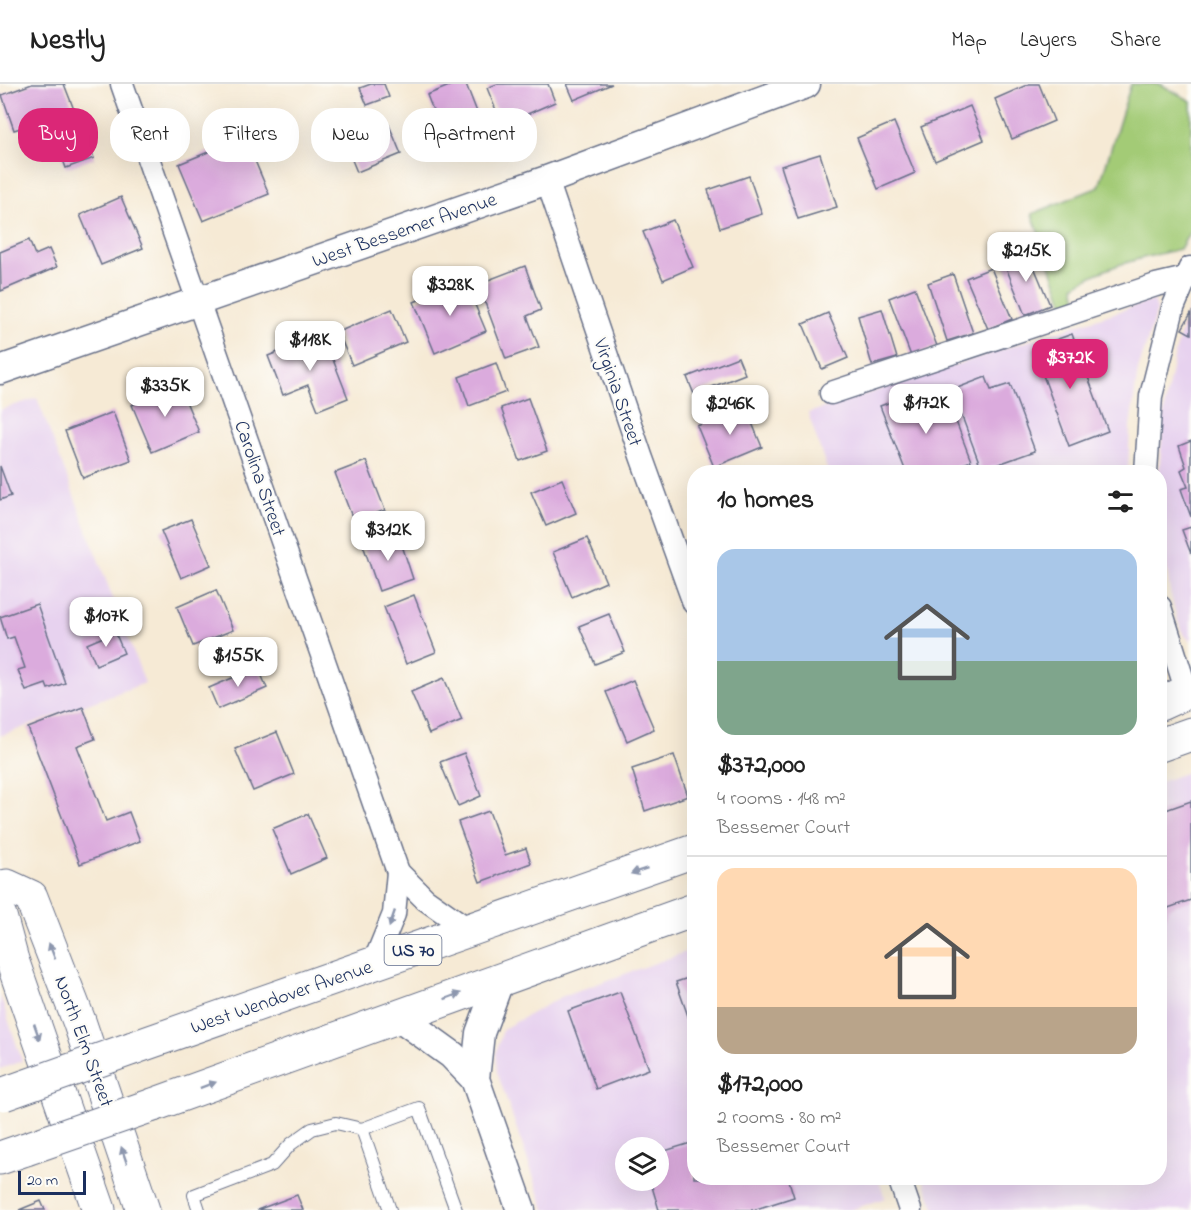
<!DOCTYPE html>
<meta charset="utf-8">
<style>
body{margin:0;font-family:"Indie Flower",sans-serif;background:#f6f6f6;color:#222;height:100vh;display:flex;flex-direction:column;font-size:22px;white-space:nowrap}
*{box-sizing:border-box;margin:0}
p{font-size:20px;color:#767676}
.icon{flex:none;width:33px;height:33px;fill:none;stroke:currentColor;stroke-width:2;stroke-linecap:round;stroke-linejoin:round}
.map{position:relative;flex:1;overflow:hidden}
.drawer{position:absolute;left:687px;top:381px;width:480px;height:720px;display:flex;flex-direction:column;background:#fff;border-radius:24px;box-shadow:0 6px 24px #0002}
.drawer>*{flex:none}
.guide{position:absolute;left:18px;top:24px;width:570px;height:54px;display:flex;gap:12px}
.buttons{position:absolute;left:615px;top:1053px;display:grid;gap:12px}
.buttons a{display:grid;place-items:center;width:54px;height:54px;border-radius:50%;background:#fff;box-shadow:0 6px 24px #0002;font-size:30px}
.scale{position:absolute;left:18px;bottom:15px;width:68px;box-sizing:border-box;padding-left:6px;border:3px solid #1b2f5e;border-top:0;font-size:16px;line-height:21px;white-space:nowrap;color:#1b2f5e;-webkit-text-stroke:4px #fdfcf7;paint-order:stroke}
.price{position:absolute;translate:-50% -51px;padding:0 14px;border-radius:12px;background:#fff;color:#222;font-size:20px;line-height:39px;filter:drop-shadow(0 2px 3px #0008)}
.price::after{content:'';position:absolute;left:50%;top:36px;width:18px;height:14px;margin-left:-9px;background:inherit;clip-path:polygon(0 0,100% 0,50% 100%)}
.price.selected{background:#db2777;color:#fff}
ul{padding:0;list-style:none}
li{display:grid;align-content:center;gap:12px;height:318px;padding:0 30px}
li+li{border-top:2px solid #e0e0e0}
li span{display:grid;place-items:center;height:186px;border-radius:18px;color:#555}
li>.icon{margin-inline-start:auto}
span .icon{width:108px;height:108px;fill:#fffc;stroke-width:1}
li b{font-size:26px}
h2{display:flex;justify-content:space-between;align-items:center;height:72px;padding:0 30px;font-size:26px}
.tag{padding:0 21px;border-radius:24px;background:#fff;box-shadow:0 6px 24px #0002;font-size:21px;line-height:54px}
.tag.selected{background:#db2777;color:#fff}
header{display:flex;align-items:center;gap:36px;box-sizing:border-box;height:84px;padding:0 30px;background:#fff;border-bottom:2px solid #e0e0e0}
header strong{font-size:28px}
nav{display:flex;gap:33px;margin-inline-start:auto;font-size:21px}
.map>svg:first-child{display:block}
.built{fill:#e7d2ef;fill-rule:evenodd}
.green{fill:#a3cb76;stroke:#5f7d6a;stroke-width:1.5}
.building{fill:#dbabdd}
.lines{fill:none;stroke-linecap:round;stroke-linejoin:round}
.service-casing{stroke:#687088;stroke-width:14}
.minor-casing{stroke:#687088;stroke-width:25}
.tertiary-casing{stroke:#687088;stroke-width:31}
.secondary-casing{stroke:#687088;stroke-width:35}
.trunk-casing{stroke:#687088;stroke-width:35}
.service{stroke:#fff;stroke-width:12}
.minor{stroke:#fff;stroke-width:22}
.tertiary{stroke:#fff;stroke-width:28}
.secondary{stroke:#fff;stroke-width:33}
.trunk{stroke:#fff;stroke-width:33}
.trunk-bridge-casing{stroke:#687088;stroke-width:35;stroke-linecap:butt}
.trunk-bridge{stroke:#fff;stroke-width:33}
.oneway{fill:#8d97ae}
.labels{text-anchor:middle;stroke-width:4.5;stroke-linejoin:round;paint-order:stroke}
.shield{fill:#fdfcf7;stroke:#5f6c8c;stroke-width:1.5}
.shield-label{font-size:18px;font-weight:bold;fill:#1b2f5e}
.street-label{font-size:20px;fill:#1b2f5e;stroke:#fdfcf7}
</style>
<header>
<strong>Nestly</strong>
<nav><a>Map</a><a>Layers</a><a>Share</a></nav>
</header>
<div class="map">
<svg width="1191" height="1126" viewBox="0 0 1191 1126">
<rect width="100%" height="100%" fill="#fdfcf7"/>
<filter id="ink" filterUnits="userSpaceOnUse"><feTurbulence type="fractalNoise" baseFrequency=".0167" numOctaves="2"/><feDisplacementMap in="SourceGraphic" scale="12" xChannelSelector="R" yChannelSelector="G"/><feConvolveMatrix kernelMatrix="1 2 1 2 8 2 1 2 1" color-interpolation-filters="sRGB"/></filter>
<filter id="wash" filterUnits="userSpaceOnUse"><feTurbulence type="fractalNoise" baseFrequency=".008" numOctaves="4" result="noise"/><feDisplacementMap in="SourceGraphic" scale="24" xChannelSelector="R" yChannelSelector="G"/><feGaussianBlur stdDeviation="1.35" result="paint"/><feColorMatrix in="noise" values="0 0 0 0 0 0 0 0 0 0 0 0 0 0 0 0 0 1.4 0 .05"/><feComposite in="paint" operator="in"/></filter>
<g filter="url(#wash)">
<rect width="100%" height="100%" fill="#f6ead5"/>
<g class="built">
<path d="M 1154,216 L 1157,226 L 1138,286 L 1130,342 L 1128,388 L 828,388 L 808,329 Z"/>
<path d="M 1191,216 L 1191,558 L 1184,550 L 1177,535 L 1170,507 L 1160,423 L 1159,388 L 1165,320 L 1175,269 Z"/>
<path d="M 37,314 L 145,599 L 0,652 L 0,326 Z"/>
<path d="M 1191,687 L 1191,1126 L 935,1126 L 923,1094 L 1160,1094 L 1160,698 Z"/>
<path d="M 694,865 L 694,1094 L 878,1094 L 885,1114 L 851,1126 L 545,1126 L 497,988 L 496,969 L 503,945 L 561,913 ZM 626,1064 L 658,1064 L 658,1096 L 626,1096 Z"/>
<path d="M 0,911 L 22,977 L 0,985 Z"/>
</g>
<path class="green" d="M 1131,0 L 1160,0 L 1191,17 L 1191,146 L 1180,165 C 1143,174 1106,181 1074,202 L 1077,215 L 1064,221 L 1032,130 L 1099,103 Z"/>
<g id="blocks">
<g class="building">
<path d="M 32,0 L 64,0 L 80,41 L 36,57 L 30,41 L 14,46 L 2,11 Z"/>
<path d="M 371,0 L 384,0 L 389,13 L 367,21 L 360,4 Z"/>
<path d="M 454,0 L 466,0 L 484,46 L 430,67 L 417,35 L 434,29 L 427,11 Z"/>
<path d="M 497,0 L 548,0 L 555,18 L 502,41 L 487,4 Z"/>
<path d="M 567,0 L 612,0 L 574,16 Z"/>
<path d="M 1029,0 L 1039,0 L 1054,37 L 1012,55 L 995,15 Z"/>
<path d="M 970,22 L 984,56 L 935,77 L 921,43 Z"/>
<path d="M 894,38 L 915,89 L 878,105 L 857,54 Z"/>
<path d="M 389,41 L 401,70 L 357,88 L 345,59 Z"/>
<path d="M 86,52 L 94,74 L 66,84 L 58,62 Z"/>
<path d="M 245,53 L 269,110 L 203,137 L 179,80 Z"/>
<path d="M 820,70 L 837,123 L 798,135 L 781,82 Z"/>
<path d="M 749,92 L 762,130 L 720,144 L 708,106 Z"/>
<path d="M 121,113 L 143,164 L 101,181 L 80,131 Z"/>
<path d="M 673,136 L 693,183 L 663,196 L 643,148 Z"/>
<path d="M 29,156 L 35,171 L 49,165 L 57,183 L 1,207 L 0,168 Z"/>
<path d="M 1027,166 L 1050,221 L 1025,231 L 1003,176 Z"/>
<path d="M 525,182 L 541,226 L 527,232 L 539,263 L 506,275 L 478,200 Z"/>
<path d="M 991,184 L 1012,235 L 988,245 L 966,194 Z"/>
<path d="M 953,190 L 973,249 L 947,257 L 928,199 Z"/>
<path d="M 465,197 L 486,247 L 435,269 L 414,218 Z"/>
<path d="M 915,204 L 937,262 L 911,272 L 889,214 Z"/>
<path d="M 392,225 L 406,258 L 352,281 L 338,248 Z"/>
<path d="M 882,225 L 897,274 L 872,281 L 858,232 Z"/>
<path d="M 828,229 L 848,274 L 822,285 L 803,240 Z"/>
<path d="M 1191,229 L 1191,250 L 1182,245 Z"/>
<path d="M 323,250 L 348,314 L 318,326 L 308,301 L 283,311 L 268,272 Z"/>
<path d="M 1072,250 L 1108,347 L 1069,362 L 1033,264 Z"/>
<path d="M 738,273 L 745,290 L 694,310 L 687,293 Z"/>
<path d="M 496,279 L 506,308 L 469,322 L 459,293 Z"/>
<path d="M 986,293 L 991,306 L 1010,300 L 1035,367 L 982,386 L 952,306 Z"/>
<path d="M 179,301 L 199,348 L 152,368 L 132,321 Z"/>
<path d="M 912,310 L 916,322 L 946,311 L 971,377 L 950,385 L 951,388 L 906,388 L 880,322 Z"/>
<path d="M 528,314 L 547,367 L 520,377 L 501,324 Z"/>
<path d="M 745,322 L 762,363 L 714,383 L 697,342 Z"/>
<path d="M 113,328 L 131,376 L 83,394 L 65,347 Z"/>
<path d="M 1191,357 L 1191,433 L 1181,405 L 1188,403 L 1181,386 L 1186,383 L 1179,362 Z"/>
<path d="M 366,377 L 385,426 L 354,438 L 335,389 Z"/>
<path d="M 0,382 L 11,412 L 0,416 Z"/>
<path d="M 562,395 L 576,429 L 546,442 L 531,408 Z"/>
<path d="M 191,435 L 211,481 L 181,494 L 161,447 Z"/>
<path d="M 1191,443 L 1191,470 L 1182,446 Z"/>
<path d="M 398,449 L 413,495 L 379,507 L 363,461 Z"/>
<path d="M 587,454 L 606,498 L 572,513 L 553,468 Z"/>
<path d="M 216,506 L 233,546 L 193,562 L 177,523 Z"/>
<path d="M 414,511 L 436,568 L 406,580 L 384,523 Z"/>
<path d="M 37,520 L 65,599 L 48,605 L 46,600 L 26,607 L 18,586 L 25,584 L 14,553 L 7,555 L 0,533 Z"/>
<path d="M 609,530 L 625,568 L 595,580 L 579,542 Z"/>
<path d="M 115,548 L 124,569 L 96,581 L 87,560 Z"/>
<path d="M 258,583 L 267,604 L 218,625 L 209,604 Z"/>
<path d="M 444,594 L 462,636 L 429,650 L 411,608 Z"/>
<path d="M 633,596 L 654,645 L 627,657 L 606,608 Z"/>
<path d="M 83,623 L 95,655 L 77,662 L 106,737 L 129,728 L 140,757 L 80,780 L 28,644 Z"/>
<path d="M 277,648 L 294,690 L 253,707 L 235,665 Z"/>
<path d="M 464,669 L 481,712 L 458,722 L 440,678 Z"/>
<path d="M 674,671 L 688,712 L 645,727 L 632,685 Z"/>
<path d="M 1191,717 L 1191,816 L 1168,824 L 1160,859 L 1160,728 Z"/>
<path d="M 489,727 L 505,771 L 526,764 L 531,779 L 480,798 L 458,738 Z"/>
<path d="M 308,730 L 327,774 L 291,790 L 272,745 Z"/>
<path d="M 694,892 L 694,949 L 676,898 Z"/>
<path d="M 620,908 L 649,985 L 596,1005 L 568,927 Z"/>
<path d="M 694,1058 L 694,1094 L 788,1094 L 794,1113 L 753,1126 L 659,1126 L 650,1096 L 658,1096 L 658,1069 Z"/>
<path d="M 297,1111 L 303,1126 L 257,1126 Z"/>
<path d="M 41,1117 L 45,1126 L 19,1126 Z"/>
</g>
</g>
</g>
<g filter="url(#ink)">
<use href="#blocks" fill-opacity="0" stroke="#687088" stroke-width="1.5"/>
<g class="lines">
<g class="service-casing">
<g id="service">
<path d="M 199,1126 L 194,1111 L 272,1081 L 291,1060 L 312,1045 L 336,1039 L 362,1045"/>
<path d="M 390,1126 L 362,1045 L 419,1024 L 456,1126"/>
</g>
</g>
<g class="minor-casing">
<g id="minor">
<path d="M 122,0 L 398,788 L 394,830 L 374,879"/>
<path d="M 547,96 L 641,372 L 694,519"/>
<path d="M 831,309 L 1156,201 L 1186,194"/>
<path d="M 1146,388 L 1151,312 L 1173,224 L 1190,184"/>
<path d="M 1160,523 L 1183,596"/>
<path d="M 398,788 L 425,815 L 469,846"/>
<path d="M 899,1094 L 910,1126"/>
</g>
</g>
<g class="tertiary-casing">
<g id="tertiary">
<path d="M 0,286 L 547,96 L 806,0"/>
<path d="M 500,895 L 480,949 L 475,995 L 521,1126"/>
<path d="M 398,932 L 452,971 L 475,995"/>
</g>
</g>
<g class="secondary-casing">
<g id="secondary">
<path d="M 7,802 L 31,813 L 79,937 L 143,1126"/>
<path d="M 0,832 L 12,876 L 99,1126"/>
</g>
</g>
<g class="trunk-casing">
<g id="trunk">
<path d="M 1160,620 L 1191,606"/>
<path d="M 1160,661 L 1191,650"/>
<path d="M 133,964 L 694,767"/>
<path d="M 153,1021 L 694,826"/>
<path d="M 0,1074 L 26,1065"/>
</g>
</g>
<use href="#service" class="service"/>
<use href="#minor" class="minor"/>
<use href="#tertiary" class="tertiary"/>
<use href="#secondary" class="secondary"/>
<use href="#trunk" class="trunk"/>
<g class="trunk-bridge-casing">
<g id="trunk-bridge">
<path d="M 4,1010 L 133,964"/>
<path d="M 26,1065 L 153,1021"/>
</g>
</g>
<use href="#trunk-bridge" class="trunk-bridge"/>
</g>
<defs><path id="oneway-solid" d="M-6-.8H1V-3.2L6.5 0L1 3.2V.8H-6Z" transform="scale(1.5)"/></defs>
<g class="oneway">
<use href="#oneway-solid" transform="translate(639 787) rotate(161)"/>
<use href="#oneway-solid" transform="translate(392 835) rotate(109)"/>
<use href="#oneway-solid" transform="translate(52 867) rotate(-111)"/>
<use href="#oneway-solid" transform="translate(453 912) rotate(-20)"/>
<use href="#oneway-solid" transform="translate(37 948) rotate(71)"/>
<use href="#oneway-solid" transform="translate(208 1001) rotate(-20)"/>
<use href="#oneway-solid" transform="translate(124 1071) rotate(-109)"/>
</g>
</g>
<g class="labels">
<rect class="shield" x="384.5" y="851" width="57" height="30" rx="4.5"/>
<g class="shield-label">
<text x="413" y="872">US 70</text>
</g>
<g class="street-label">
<text transform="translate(404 145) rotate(-19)" y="7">West Bessemer Avenue</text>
<text transform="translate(619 308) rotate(71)" y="7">Virginia Street</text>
<text transform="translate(261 394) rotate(71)" y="7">Carolina Street</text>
<text transform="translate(281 912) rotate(-19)" y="7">West Wendover Avenue</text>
<text transform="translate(85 957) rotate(70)" y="7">North Elm Street</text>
</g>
</g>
</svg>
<div class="buttons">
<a><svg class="icon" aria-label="layers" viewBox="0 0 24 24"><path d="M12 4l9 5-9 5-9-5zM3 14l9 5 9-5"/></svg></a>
</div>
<div class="scale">20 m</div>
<b class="price" style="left:1026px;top:199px">$215K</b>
<b class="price" style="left:450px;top:233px">$328K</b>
<b class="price" style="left:310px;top:288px">$118K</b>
<b class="price selected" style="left:1070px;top:306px">$372K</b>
<b class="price" style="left:165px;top:334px">$335K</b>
<b class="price" style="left:926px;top:351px">$172K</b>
<b class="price" style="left:730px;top:352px">$246K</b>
<b class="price" style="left:388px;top:478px">$312K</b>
<b class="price" style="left:106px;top:564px">$107K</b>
<b class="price" style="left:238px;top:604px">$155K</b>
<div class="guide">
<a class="tag selected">Buy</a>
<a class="tag">Rent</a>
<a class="tag">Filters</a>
<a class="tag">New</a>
<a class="tag">Apartment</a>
</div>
<section class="drawer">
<h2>10 homes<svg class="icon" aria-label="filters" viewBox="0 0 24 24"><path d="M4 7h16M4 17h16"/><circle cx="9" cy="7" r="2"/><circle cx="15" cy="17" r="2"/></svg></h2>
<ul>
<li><span style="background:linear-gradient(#a9c7e8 60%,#7fa58c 0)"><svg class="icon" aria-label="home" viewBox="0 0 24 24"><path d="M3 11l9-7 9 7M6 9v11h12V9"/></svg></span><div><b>$372,000</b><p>4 rooms · 148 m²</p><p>Bessemer Court</p></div></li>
<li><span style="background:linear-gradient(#ffd9b3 75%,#b9a48a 0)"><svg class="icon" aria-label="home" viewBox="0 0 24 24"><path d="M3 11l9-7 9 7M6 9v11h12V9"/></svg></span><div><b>$172,000</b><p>2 rooms · 80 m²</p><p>Bessemer Court</p></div></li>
</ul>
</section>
</div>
